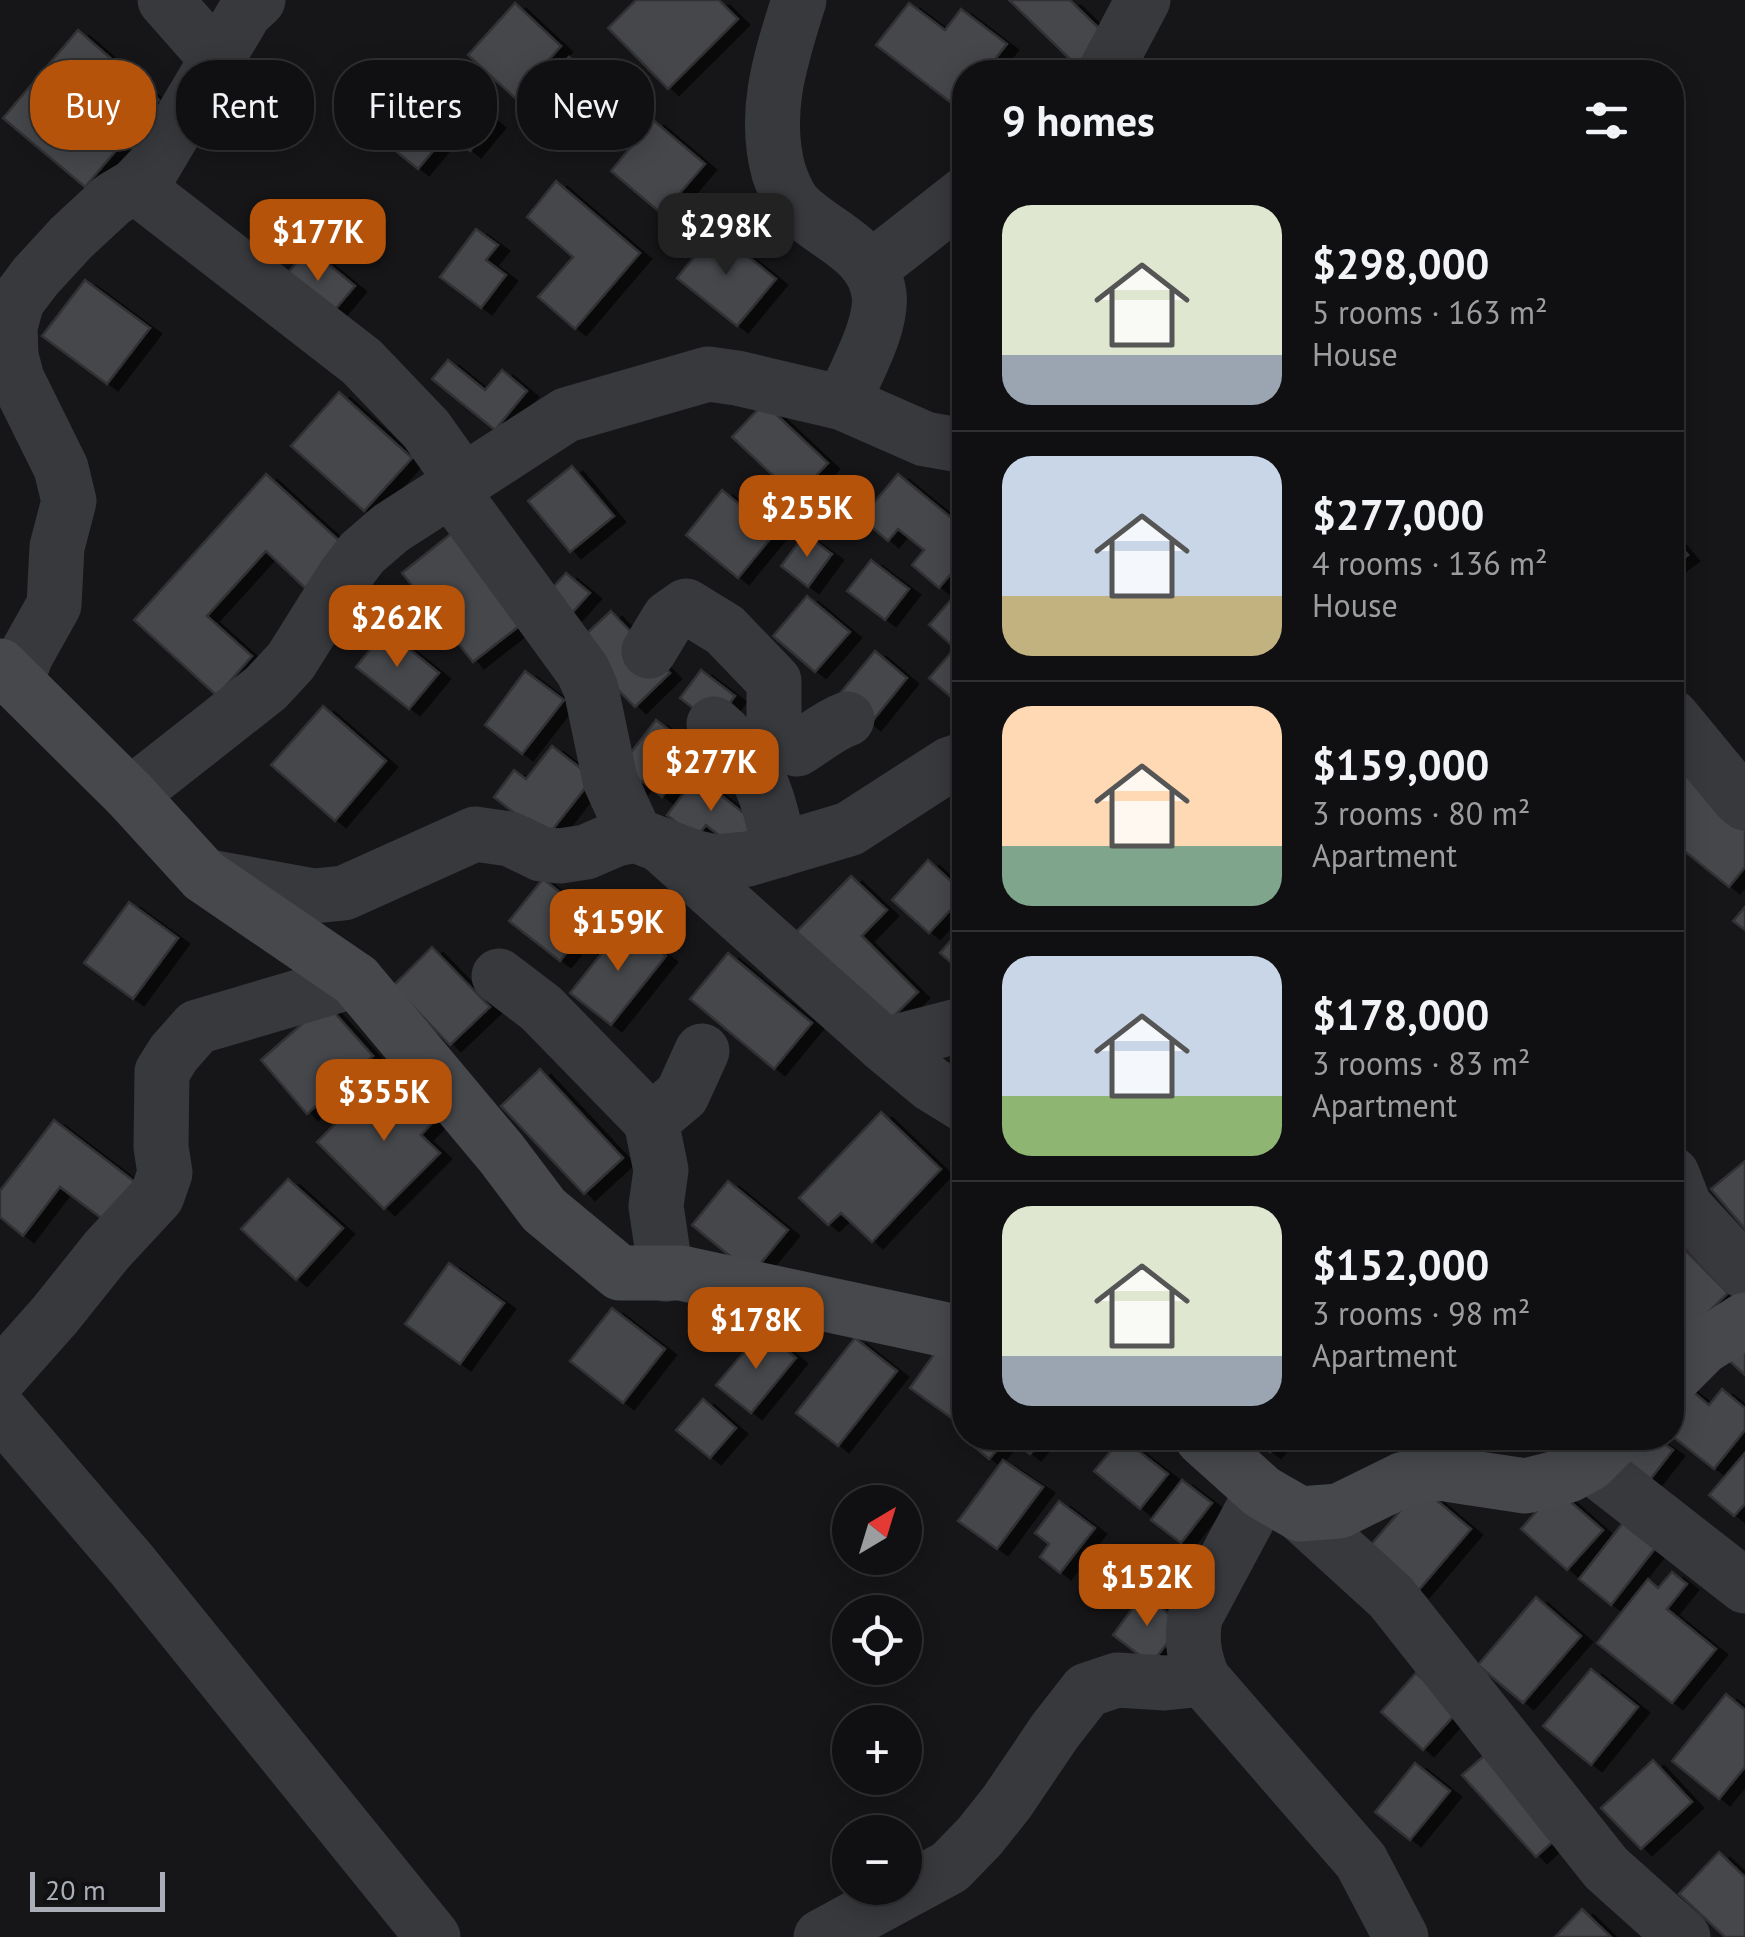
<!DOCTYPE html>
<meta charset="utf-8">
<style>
body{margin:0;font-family:"PT Sans",sans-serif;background:#19191b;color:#f1f3f6;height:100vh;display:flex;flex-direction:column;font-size:38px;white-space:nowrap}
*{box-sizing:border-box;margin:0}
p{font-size:32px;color:#9c9d9f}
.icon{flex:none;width:55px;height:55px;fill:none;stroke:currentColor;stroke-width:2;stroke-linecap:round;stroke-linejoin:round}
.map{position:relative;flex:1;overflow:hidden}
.drawer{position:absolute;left:952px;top:60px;width:732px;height:1390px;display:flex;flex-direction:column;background:#101012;border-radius:40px;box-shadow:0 5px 25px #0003,0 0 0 2px #303032}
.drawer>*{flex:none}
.top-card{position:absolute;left:30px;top:60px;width:772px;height:90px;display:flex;gap:20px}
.needle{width:65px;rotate:38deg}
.buttons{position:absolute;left:832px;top:1485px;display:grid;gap:20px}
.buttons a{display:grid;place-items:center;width:90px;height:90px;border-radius:50%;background:#101012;box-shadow:0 5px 25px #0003,0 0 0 2px #303032;font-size:50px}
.scale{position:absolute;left:30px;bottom:25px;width:135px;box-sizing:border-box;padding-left:10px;border:5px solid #aaafb7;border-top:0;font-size:28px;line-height:35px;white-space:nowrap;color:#aaafb7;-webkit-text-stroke:8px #111113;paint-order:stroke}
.price{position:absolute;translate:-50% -85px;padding:0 22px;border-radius:20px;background:#b45309;color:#fff;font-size:32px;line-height:65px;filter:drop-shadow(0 2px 5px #0008)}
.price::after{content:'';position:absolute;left:50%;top:60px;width:30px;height:22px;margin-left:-15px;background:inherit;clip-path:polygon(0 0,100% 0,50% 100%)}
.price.on{background:#222;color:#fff}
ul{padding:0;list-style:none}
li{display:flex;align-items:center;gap:30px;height:250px;padding:0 50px}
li+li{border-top:2px solid #303032}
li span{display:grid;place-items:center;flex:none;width:280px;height:200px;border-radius:30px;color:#555}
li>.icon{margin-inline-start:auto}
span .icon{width:120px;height:120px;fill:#fffc;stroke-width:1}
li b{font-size:42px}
h2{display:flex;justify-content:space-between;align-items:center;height:120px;padding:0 50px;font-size:42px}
.tag{padding:0 35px;border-radius:40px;background:#101012;box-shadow:0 5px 25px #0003,0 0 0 2px #303032;font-size:35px;line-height:90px}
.tag.on{background:#b45309;color:#fff}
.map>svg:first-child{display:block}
.building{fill:#45474b;stroke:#313134;stroke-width:2.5;filter:url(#shadow)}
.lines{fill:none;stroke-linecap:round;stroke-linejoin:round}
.street{stroke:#38393d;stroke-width:55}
.secondary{stroke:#46484c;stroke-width:55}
</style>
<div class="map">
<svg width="1745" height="1937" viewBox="0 0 1745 1937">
<defs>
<filter id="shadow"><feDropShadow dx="11" dy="6" stdDeviation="0" flood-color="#0009"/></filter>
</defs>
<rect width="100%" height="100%" fill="#161618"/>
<g class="building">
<path d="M 636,0 L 719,0 L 738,19 L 668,89 L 608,28 Z"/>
<path d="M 1009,0 L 1070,0 L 1107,36 L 1077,66 Z"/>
<path d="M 515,3 L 561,46 L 515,98 L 468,55 Z"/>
<path d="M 909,3 L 945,30 L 961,9 L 1007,44 L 985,72 L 965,72 L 965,99 L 958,108 L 876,45 Z"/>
<path d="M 78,30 L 159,100 L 85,187 L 3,118 Z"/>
<path d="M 569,57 L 620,102 L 596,129 L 573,108 L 545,141 L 517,116 Z"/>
<path d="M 430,69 L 494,122 L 470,151 L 448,133 L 418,169 L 375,134 Z"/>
<path d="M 653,120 L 705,164 L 662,214 L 611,171 Z"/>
<path d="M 556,181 L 640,253 L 575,329 L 538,297 L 573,257 L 527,217 Z"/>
<path d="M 476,229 L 498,245 L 486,260 L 506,275 L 481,308 L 440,277 Z"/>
<path d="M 716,230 L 776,279 L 737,326 L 677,278 Z"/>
<path d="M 309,248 L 355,286 L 327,319 L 281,281 Z"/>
<path d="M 85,280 L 150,328 L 107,384 L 42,336 Z"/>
<path d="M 448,360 L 485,390 L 502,370 L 527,391 L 495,430 L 432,379 Z"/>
<path d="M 339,392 L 412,458 L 364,511 L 291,446 Z"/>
<path d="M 764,403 L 828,463 L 796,497 L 732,437 Z"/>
<path d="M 572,466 L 614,516 L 570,552 L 528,501 Z"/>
<path d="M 266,474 L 344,545 L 305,588 L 266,551 L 207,616 L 252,656 L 217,696 L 134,620 Z"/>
<path d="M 898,474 L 965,529 L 965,557 L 939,588 L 912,565 L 924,550 L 898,529 L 888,541 L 861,518 Z"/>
<path d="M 722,490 L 775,533 L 738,578 L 686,535 Z"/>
<path d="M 452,533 L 523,623 L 473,662 L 402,573 Z"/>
<path d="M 805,534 L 832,554 L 808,587 L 781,566 Z"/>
<path d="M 1672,536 L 1688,555 L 1672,567 Z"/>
<path d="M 871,560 L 909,589 L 885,620 L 847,591 Z"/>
<path d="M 566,573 L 590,593 L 571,614 L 547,594 Z"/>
<path d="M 964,585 L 965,586 L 965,709 L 929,678 L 955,648 L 929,625 Z"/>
<path d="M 807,596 L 850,632 L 815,672 L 773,636 Z"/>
<path d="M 611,611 L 670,673 L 635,707 L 574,645 Z"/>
<path d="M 386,630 L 439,673 L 409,709 L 356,667 Z"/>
<path d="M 875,651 L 907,678 L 870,724 L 837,697 Z"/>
<path d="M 701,670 L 735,696 L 714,724 L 680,698 Z"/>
<path d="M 525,671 L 564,700 L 522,754 L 485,725 Z"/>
<path d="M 323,706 L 386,761 L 335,821 L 271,765 Z"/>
<path d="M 656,720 L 697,751 L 662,797 L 642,781 L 631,796 L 610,780 Z"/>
<path d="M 552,746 L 593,778 L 546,838 L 494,797 L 514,770 L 526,779 Z"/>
<path d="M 1672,765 L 1745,823 L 1745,867 L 1729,887 L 1672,841 Z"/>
<path d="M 697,776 L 756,823 L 736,849 L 706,825 L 696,838 L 667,815 Z"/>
<path d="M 928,860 L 965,894 L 929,933 L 892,900 Z"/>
<path d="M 851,876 L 887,910 L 862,936 L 918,992 L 888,1022 L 796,932 Z"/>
<path d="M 543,879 L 594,919 L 560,961 L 509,921 Z"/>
<path d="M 129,902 L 178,938 L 133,999 L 84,963 Z"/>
<path d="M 1745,907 L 1745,930 L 1733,921 Z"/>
<path d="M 625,924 L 666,956 L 611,1025 L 570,993 Z"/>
<path d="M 965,924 L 965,975 L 940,953 Z"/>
<path d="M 432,947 L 490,1007 L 450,1045 L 393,986 Z"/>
<path d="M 728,953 L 812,1023 L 774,1069 L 690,999 Z"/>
<path d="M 326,1003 L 373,1056 L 307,1114 L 261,1060 Z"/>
<path d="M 540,1069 L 623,1158 L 584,1194 L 501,1106 Z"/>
<path d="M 407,1082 L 440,1115 L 421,1135 L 440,1153 L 384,1209 L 317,1142 L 355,1104 L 370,1119 Z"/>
<path d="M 881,1112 L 941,1169 L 872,1242 L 841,1213 L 828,1225 L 799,1198 Z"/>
<path d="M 54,1120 L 139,1185 L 109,1224 L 60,1187 L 23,1236 L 0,1217 L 0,1191 Z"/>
<path d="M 1745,1161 L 1745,1229 L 1711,1189 Z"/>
<path d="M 288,1179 L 343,1228 L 296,1280 L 241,1229 Z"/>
<path d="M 728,1181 L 788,1230 L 752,1274 L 692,1225 Z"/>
<path d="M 1672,1237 L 1728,1293 L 1672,1348 Z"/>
<path d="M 449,1263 L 504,1303 L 460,1364 L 405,1324 Z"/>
<path d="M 612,1308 L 665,1349 L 623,1403 L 570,1361 Z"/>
<path d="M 763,1330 L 796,1358 L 751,1413 L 716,1385 Z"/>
<path d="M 1745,1331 L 1745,1375 L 1723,1355 Z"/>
<path d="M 855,1338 L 897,1371 L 838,1446 L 796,1413 Z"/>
<path d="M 945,1339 L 965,1354 L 964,1427 L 910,1388 Z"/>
<path d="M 1686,1386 L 1709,1405 L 1722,1389 L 1745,1408 L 1745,1430 L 1714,1469 L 1672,1436 L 1672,1402 Z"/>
<path d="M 703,1399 L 736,1428 L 710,1458 L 676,1430 Z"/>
<path d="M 974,1438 L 1008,1438 L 989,1459 L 970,1443 Z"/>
<path d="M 1010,1438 L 1044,1438 L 1030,1454 Z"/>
<path d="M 1122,1438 L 1168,1474 L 1140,1509 L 1094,1471 Z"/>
<path d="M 1253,1438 L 1281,1438 L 1270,1452 Z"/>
<path d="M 1631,1438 L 1656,1438 L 1673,1450 L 1642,1490 L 1610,1466 Z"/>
<path d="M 1745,1453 L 1745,1504 L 1734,1516 L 1709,1495 Z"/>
<path d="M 1003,1460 L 1043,1487 L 997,1549 L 958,1521 Z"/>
<path d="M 1182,1480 L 1212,1503 L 1181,1543 L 1151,1520 Z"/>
<path d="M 1421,1487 L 1471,1529 L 1418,1591 L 1368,1548 Z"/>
<path d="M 1556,1489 L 1603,1530 L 1567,1570 L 1521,1529 Z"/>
<path d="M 1059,1501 L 1095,1528 L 1060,1573 L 1040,1557 L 1049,1544 L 1035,1533 Z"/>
<path d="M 1629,1515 L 1656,1547 L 1611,1605 L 1579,1579 Z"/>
<path d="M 1672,1572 L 1687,1584 L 1667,1609 L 1716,1649 L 1672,1703 L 1597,1643 L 1648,1579 L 1658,1588 Z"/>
<path d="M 1143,1594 L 1182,1624 L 1151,1664 L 1113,1635 Z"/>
<path d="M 1536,1597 L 1581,1636 L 1523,1703 L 1478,1665 Z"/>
<path d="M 1591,1669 L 1638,1707 L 1591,1765 L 1543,1726 Z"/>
<path d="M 1416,1673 L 1458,1711 L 1423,1750 L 1381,1712 Z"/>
<path d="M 1726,1694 L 1745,1710 L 1745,1767 L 1719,1799 L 1672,1761 Z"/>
<path d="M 1486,1754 L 1559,1836 L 1536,1857 L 1462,1775 Z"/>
<path d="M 1653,1760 L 1692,1802 L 1641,1849 L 1601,1808 Z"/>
<path d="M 1415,1763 L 1450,1791 L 1410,1840 L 1375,1812 Z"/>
<path d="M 1719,1852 L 1745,1877 L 1745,1937 L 1725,1937 L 1679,1894 Z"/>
<path d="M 1582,1909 L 1611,1937 L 1555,1937 Z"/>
</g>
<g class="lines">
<g class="street">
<path d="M 165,0 L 217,59"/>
<path d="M 799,0 C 781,58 762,112 779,173 C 783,184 789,199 797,207 C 826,236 873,249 879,294 C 883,326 855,373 843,403"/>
<path d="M 1105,72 L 1143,0"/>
<path d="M 135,186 L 362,362 L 426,429 L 463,481"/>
<path d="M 871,268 L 965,194"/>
<path d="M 451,490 L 583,671 L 591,689 L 610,780 L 635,835"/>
<path d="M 649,651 L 669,618 L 686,606 L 725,630 L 774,681 L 774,740"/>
<path d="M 16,682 L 26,655 L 54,605 L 57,547 L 69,501 L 61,468 L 17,379 L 11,356 L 10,327 L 17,301 L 36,276 L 71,238 L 113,199 L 135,186 L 153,167 L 245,12 L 258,0"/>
<path d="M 1672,717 L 1738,797 L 1745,803"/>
<path d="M 714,724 C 758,762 769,793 779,850"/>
<path d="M 749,757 L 768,743 L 783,737 L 797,749 C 814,739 828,726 847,719"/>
<path d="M 130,795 L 266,688 L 291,661 L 343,578 L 362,553 L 391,528 L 566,415 L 708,374 L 737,378 L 843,403 L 925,439 L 965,446"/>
<path d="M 665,849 L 884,1045 L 931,1084 L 965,1105"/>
<path d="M 204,876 L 314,896 L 344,893 L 475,834 L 510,839 L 541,854 L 560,856 L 586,852 L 616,839 L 635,835 L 693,857 L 716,862 L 748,859 L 849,829 L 950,764 L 965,759"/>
<path d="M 499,976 L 541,1008 L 651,1121 L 661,1170 L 656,1206 L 666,1274"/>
<path d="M 884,1045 L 965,1024"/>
<path d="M 651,1121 L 682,1095 L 702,1051"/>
<path d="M 1672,1174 L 1685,1207 L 1745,1272"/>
<path d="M 0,1377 L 55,1315 L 107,1250 L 157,1196 L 165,1173 L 161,1147 L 162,1072 L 174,1053 L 197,1027 L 356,980"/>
<path d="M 0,1411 L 132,1565 L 433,1937"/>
<path d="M 1589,1464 L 1745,1586"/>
<path d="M 1262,1492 L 1195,1617 C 1191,1641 1194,1657 1203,1679 L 1361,1861 L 1401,1937"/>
<path d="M 1300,1514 L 1391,1597 L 1606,1868 L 1683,1937"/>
<path d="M 821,1937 L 950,1867 L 980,1836 L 1007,1802 L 1055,1731 L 1087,1690 L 1117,1680 L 1165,1683 L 1203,1679"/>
</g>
<g class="secondary">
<path d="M 0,666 L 130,795 L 204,876 L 356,980 L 501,1153 L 544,1210 L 620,1273 L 681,1273 L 965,1334"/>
<path d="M 1672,1378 L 1703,1347 L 1745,1320"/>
<path d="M 1202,1438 L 1262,1492 L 1300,1514 L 1339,1511 L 1404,1479 L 1439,1473 L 1525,1486 L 1569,1475 L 1589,1464 L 1615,1438"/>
</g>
</g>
</svg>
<div class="buttons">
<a><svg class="needle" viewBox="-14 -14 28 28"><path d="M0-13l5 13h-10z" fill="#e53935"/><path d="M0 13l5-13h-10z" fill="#9c9d9f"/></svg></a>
<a><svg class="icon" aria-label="locate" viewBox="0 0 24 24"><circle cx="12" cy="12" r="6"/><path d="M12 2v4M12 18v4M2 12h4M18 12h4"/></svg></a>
<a>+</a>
<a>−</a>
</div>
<div class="scale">20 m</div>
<b class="price on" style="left:726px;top:278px">$298K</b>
<b class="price" style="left:318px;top:284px">$177K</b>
<b class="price" style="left:807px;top:560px">$255K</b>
<b class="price" style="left:397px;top:670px">$262K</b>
<b class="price" style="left:711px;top:814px">$277K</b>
<b class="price" style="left:618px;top:974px">$159K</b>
<b class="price" style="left:384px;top:1144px">$355K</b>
<b class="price" style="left:756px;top:1372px">$178K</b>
<b class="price" style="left:1147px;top:1629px">$152K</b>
<div class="top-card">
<a class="tag on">Buy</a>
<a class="tag">Rent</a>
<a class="tag">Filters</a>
<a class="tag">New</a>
</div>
<section class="drawer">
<h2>9 homes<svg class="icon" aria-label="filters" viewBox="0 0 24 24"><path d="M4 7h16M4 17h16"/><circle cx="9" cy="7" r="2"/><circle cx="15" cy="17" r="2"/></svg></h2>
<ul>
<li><span style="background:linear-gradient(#dfe7d0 75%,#9aa5b1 0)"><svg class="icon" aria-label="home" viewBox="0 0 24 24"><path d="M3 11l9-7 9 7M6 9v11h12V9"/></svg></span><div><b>$298,000</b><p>5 rooms · 163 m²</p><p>House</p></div></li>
<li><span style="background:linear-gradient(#c9d6e8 70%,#c2b280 0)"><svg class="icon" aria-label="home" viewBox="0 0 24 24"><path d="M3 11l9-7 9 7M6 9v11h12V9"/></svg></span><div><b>$277,000</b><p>4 rooms · 136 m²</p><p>House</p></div></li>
<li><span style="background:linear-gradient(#ffd9b3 70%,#7fa58c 0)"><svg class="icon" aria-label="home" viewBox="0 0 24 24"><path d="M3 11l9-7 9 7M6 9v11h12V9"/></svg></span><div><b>$159,000</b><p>3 rooms · 80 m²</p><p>Apartment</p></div></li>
<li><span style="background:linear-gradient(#c9d6e8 70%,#8fb573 0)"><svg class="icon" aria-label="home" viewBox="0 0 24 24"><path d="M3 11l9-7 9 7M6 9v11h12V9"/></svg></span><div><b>$178,000</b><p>3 rooms · 83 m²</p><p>Apartment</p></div></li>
<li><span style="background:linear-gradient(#dfe7d0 75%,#9aa5b1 0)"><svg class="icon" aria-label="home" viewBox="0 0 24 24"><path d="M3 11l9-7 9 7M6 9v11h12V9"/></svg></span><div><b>$152,000</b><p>3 rooms · 98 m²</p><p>Apartment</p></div></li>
</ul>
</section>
</div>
